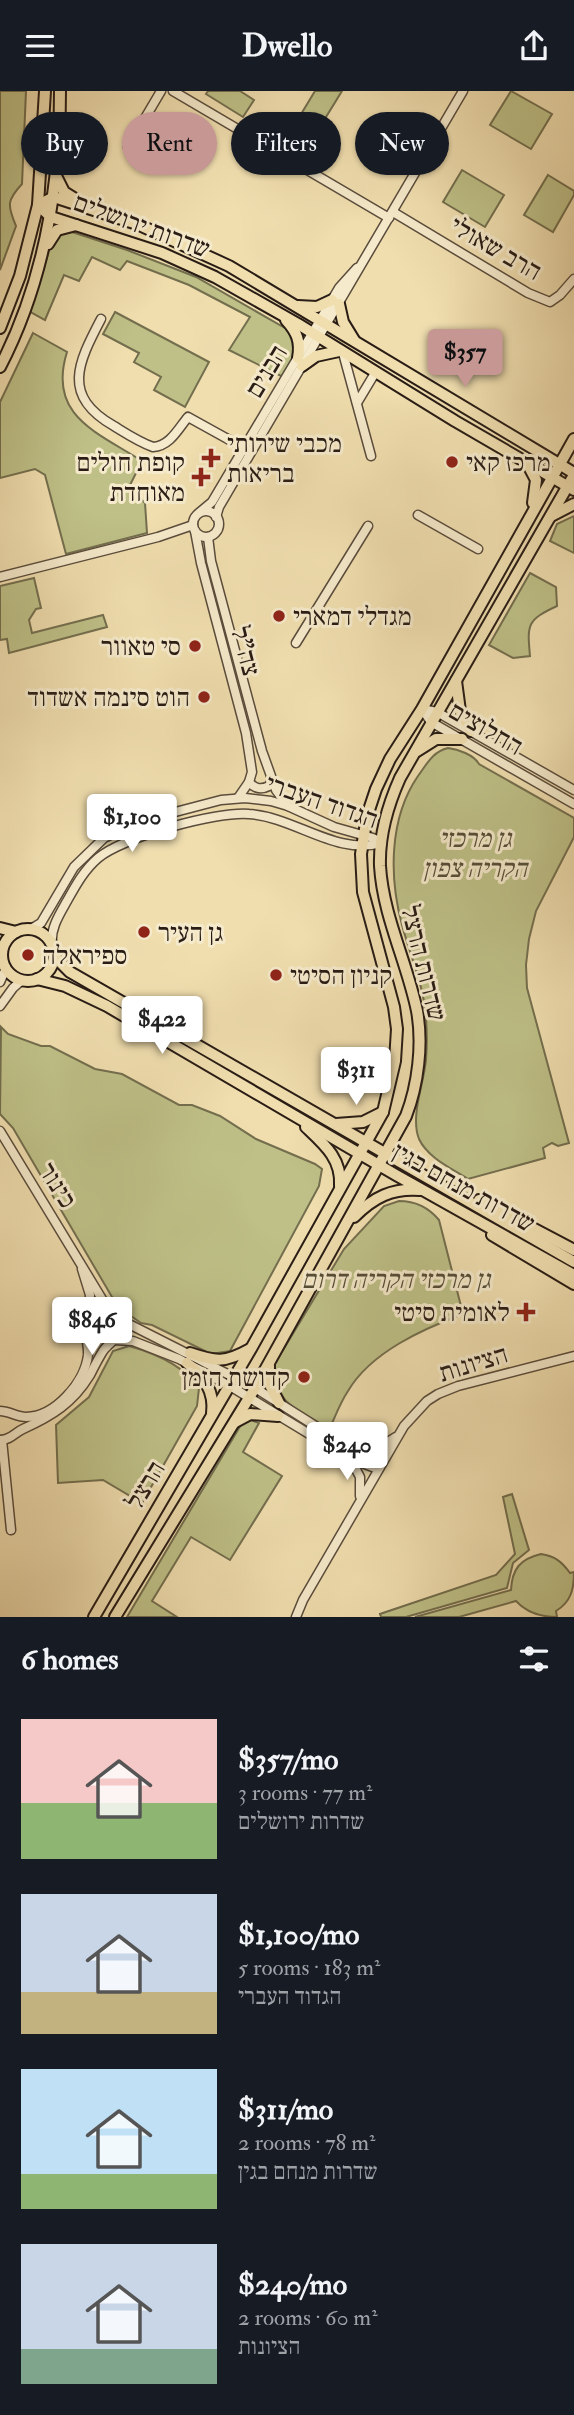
<!DOCTYPE html>
<meta charset="utf-8">
<style>
body{margin:0;font-family:"IM FELL Double Pica","Frank Ruhl Libre",serif;background:#242831;color:#f1f3f6;height:100vh;display:flex;flex-direction:column;font-size:26px;white-space:nowrap}
*{box-sizing:border-box;margin:0}
p{font-size:23px;color:#9ea1a6}
.icon{flex:none;width:38px;height:38px;fill:none;stroke:currentColor;stroke-width:2;stroke-linecap:round;stroke-linejoin:round}
.map{position:relative;height:1526px;overflow:hidden}
.details{display:flex;flex-direction:column;background:#171b24;flex:1}
.details>*{flex:none}
.guide{position:absolute;left:21px;top:21px;width:532px;height:63px;display:flex;gap:14px}
.price{position:absolute;translate:-50% -60px;padding:0 16px;border-radius:7px;background:#fff;color:#222;font-size:23px;line-height:46px;filter:drop-shadow(0 2px 4px #0008)}
.price::after{content:'';position:absolute;left:50%;top:42px;width:21px;height:16px;margin-left:-10px;background:inherit;clip-path:polygon(0 0,100% 0,50% 100%)}
.price.on{background:#c59692;color:#111}
ul{padding:0;list-style:none}
li{display:flex;align-items:center;gap:21px;height:175px;padding:0 21px}
li span{display:grid;place-items:center;flex:none;width:196px;height:140px;border-radius:0px;color:#555}
li>.icon{margin-inline-start:auto}
span .icon{width:84px;height:84px;fill:#fffc;stroke-width:1}
li b{font-size:30px}
h2{display:flex;justify-content:space-between;align-items:center;height:84px;padding:0 21px;font-size:30px}
.tag{padding:0 24px;border-radius:32px;background:#171b24;box-shadow:0 2px 5px #0004;font-size:24px;line-height:63px}
.tag.on{background:#c59692;color:#111}
header{display:flex;justify-content:space-between;align-items:center;height:91px;padding:0 21px;background:#171b24;font-size:32px;font-weight:700}
.map>svg:first-child{display:block}
.green{fill:#bec087;stroke:#736e4e;stroke-width:2}
.lines{fill:none;stroke-linecap:round;stroke-linejoin:round}
.minor-casing{stroke:#5a4c3c;stroke-width:11}
.major-casing{stroke:#281c15;stroke-width:14}
.minor{stroke:#f5eacb;stroke-width:8}
.major{stroke:#f0deaf;stroke-width:10}
.poi-dot{fill:#8f2418;stroke:#f5eacb;stroke-width:2.5}
.labels{text-anchor:middle;stroke-width:6;stroke-linejoin:round;paint-order:stroke}
.street-label{font-size:26px;fill:#281c15;stroke:#f5eacb}
.poi-label{font-size:26px;fill:#281c15;stroke:#f5eacb;text-anchor:start}
.park-label{font-size:26px;font-style:italic;fill:#554d37;stroke:#f5eacb}
</style>
<header><svg class="icon" aria-label="menu" viewBox="0 0 24 24"><path d="M4 6h16M4 12h16M4 18h16"/></svg>Dwello<svg class="icon" aria-label="share" viewBox="0 0 24 24"><path d="M12 15V3M7 8l5-5 5 5M5 13v7h14v-7"/></svg></header>
<div class="map">
<svg width="574" height="1526" viewBox="0 0 574 1526">
<rect width="100%" height="100%" fill="#f0deaf"/>
<filter id="stains"><feTurbulence type="fractalNoise" baseFrequency=".00286" numOctaves="4"/><feColorMatrix values="0 0 0 0 .2 0 0 0 0 .09 0 0 0 0 .02 0 0 0 .5 -.17"/></filter>
<radialGradient id="worn" r=".72"><stop offset=".6" stop-color="#630" stop-opacity="0"/><stop offset="1" stop-color="#630" stop-opacity=".3"/></radialGradient>
<g class="green">
<path d="M 0,0 L 26,0 L 22,93 C 7,109 7,114 16,135 L 0,179 Z"/>
<path d="M 208,0 L 240,0 L 254,9 L 243,26 L 206,3 Z"/>
<path d="M 315,0 L 342,0 L 302,65 L 283,53 Z"/>
<path d="M 511,0 L 552,23 L 531,58 L 490,34 Z"/>
<path d="M 462,79 L 504,104 L 485,136 L 443,111 Z"/>
<path d="M 548,84 L 574,100 L 574,104 L 553,141 L 524,124 Z"/>
<path d="M 69,140 L 127,159 L 196,186 L 292,241 L 295,263 L 283,286 L 229,259 L 250,226 L 189,194 L 127,170 L 120,179 L 92,166 L 79,190 L 64,184 L 45,229 L 27,219 L 44,177 L 51,153 L 60,142 Z"/>
<path d="M 115,221 L 209,271 L 185,316 L 154,299 L 161,286 L 134,271 L 139,262 L 103,243 Z"/>
<path d="M 33,242 L 67,261 C 47,325 97,341 142,370 L 129,396 L 145,412 L 147,442 L 66,463 L 45,384 L 35,378 L 0,387 L 0,311 Z"/>
<path d="M 574,425 L 574,462 L 550,450 L 557,433 Z"/>
<path d="M 530,482 L 556,496 L 557,515 C 527,529 527,533 530,565 L 513,567 L 489,554 Z"/>
<path d="M 34,487 L 41,517 L 36,518 L 29,529 L 32,542 L 103,524 L 107,536 L 9,562 L 7,548 L 0,549 L 0,495 Z"/>
<path d="M 448,657 C 458,658 474,664 479,673 L 574,727 L 574,746 L 536,820 L 529,848 L 526,874 L 527,897 L 569,1052 L 558,1055 L 552,1052 L 543,1057 L 545,1067 L 468,1088 C 451,1077 428,1067 419,1048 C 410,1025 424,992 426,969 C 427,955 427,941 426,927 C 424,895 410,864 402,834 C 389,786 389,727 418,685 C 427,673 432,661 448,657 Z"/>
<path d="M 1,936 L 8,943 L 41,955 L 50,955 L 95,978 L 122,983 L 179,1014 L 192,1014 L 220,1025 L 256,1048 L 315,1073 L 322,1078 L 319,1095 L 230,1260 L 211,1263 L 152,1234 L 141,1232 L 131,1225 L 112,1206 L 13,1037 L 0,1023 Z"/>
<path d="M 399,1110 C 415,1110 429,1117 439,1129 L 463,1223 C 423,1238 371,1261 348,1300 C 340,1312 335,1326 329,1339 C 299,1319 273,1313 274,1274 L 344,1158 L 384,1115 Z"/>
<path d="M 129,1255 C 154,1262 184,1275 199,1297 L 197,1315 L 142,1412 L 103,1389 L 58,1392 L 56,1334 L 89,1306 L 113,1260 Z"/>
<path d="M 245,1327 L 259,1332 L 243,1361 L 282,1385 L 230,1469 L 191,1446 L 152,1510 L 177,1526 L 127,1526 Z"/>
<path d="M 512,1403 L 529,1459 L 513,1472 L 507,1497 L 406,1526 L 381,1526 L 380,1523 L 496,1484 L 515,1463 L 503,1406 Z"/>
<path d="M 541,1463 C 555,1465 562,1471 570,1482 L 574,1481 C 574,1498 571,1511 556,1520 L 557,1526 C 542,1526 527,1522 516,1510 L 459,1526 L 415,1526 L 511,1499 C 512,1478 520,1468 541,1463 Z"/>
</g>
<g class="lines">
<g class="minor-casing">
<g id="minor">
<path d="M 173,0 L 389,127"/>
<path d="M 128,56 L 161,0"/>
<path d="M 393,121 L 528,202 L 550,211 L 560,204 L 574,188"/>
<path d="M 101,228 C 78,272 61,305 114,335 C 127,343 139,351 153,356 C 170,355 178,338 188,326 L 244,357"/>
<path d="M 343,262 L 371,365"/>
<path d="M 357,312 L 375,282"/>
<circle cx="206" cy="433" r="13"/>
<path d="M 200,421 L 212,411 L 339,197 L 357,177"/>
<path d="M 418,424 L 478,458"/>
<path d="M 216,426 L 219,416 L 463,0"/>
<path d="M 195,440 L 201,472 L 246,642 L 252,681 L 249,691 L 238,707"/>
<path d="M 208,446 L 211,470 L 262,660 L 276,699 L 288,715"/>
<path d="M 0,486 L 158,446 L 193,434"/>
<path d="M 296,552 L 368,435"/>
<path d="M 249,691 C 255,698 261,699 269,695 L 272,689"/>
<path d="M 574,699 L 437,621 L 422,618 L 431,631 L 574,713"/>
<path d="M 31,838 L 41,832 L 74,776 L 104,747 L 137,731 L 221,709 L 245,707 L 271,710 L 288,715 L 334,736 L 373,747 L 382,752"/>
<path d="M 52,854 C 50,838 59,824 67,810 C 76,794 84,779 98,767 C 123,746 217,720 249,723 C 295,726 336,765 382,752"/>
<path d="M 0,891 L 6,877"/>
<path d="M 0,915 L 13,897 L 22,889"/>
<path d="M 0,1040 L 105,1213 C 112,1219 120,1225 121,1234 C 121,1247 109,1251 103,1260 C 98,1268 94,1276 90,1284 C 73,1312 52,1325 23,1338 C 14,1342 11,1349 0,1349"/>
<path d="M 82,1178 L 90,1204 L 89,1222"/>
<path d="M 119,1228 L 255,1297 L 328,1343 L 356,1357 L 369,1367 L 378,1378"/>
<path d="M 114,1249 L 133,1250 L 179,1268 L 230,1295 L 349,1367 L 378,1378"/>
<path d="M 0,1320 C 9,1320 17,1326 26,1326 C 55,1326 85,1291 88,1264 C 89,1251 82,1239 86,1227 L 98,1217 L 112,1219"/>
<path d="M 2,1349 L 11,1439"/>
<path d="M 356,1357 L 380,1356 L 396,1346"/>
<path d="M 351,1369 L 360,1386 L 360,1405"/>
<path d="M 296,1526 L 303,1509 L 404,1335 L 427,1310 L 438,1303 L 458,1295 L 574,1265"/>
</g>
</g>
<g class="major-casing">
<g id="major">
<path d="M 56,85 L 64,101 L 80,111"/>
<path d="M 38,114 L 51,126 L 162,162 L 215,186 L 298,233 L 455,330 L 574,399"/>
<path d="M 38,114 L 54,106 L 137,133 L 229,175 L 574,382"/>
<path d="M 48,153 L 57,139 L 76,134"/>
<path d="M 339,213 L 343,231 L 354,249"/>
<path d="M 298,215 L 317,216 L 332,209"/>
<path d="M 286,229 C 297,241 301,251 298,267"/>
<path d="M 0,237 L 20,185 L 38,114 L 45,0"/>
<path d="M 302,275 L 316,265 L 339,260"/>
<path d="M 0,276 C 44,191 60,95 60,0"/>
<path d="M 527,372 L 536,389 L 533,412"/>
<path d="M 551,425 L 574,413"/>
<path d="M 456,590 L 460,620 L 471,640"/>
<path d="M 417,660 L 436,648 L 462,648"/>
<path d="M 0,837 L 16,841"/>
<circle cx="28" cy="864" r="26"/>
<path d="M 54,865 L 70,881 L 574,1171"/>
<path d="M 37,888 L 65,895 L 107,915 L 396,1084 L 574,1184"/>
<path d="M 336,1033 L 363,1031 L 383,1021"/>
<path d="M 306,1036 C 324,1053 342,1068 340,1095"/>
<path d="M 479,1109 L 574,1159"/>
<path d="M 354,1126 C 374,1106 392,1097 420,1099"/>
<path d="M 492,1144 L 574,1193"/>
<path d="M 190,1262 C 216,1271 225,1272 250,1258"/>
<path d="M 187,1272 C 204,1286 215,1300 212,1323"/>
<path d="M 269,1275 L 269,1292 L 279,1312"/>
<path d="M 235,1331 L 250,1323 L 278,1325"/>
<path d="M 94,1526 L 252,1256 L 383,1021 L 395,970 L 397,938 L 394,916 L 363,801 L 361,763 L 367,725 L 376,698 L 390,668 L 422,618 L 574,348"/>
<path d="M 115,1526 L 255,1297 L 406,1025 C 418,994 423,953 417,920 C 407,871 383,825 380,775 C 379,745 388,714 400,687 L 574,384"/>
</g>
</g>
<use href="#minor" class="minor"/>
<use href="#major" class="major"/>
</g>
<g class="poi-dot">
<path d="M207.5 356.5h7v7h7v7h-7v7h-7v-7h-7v-7h7z"/>
<circle cx="452" cy="371" r="7"/>
<path d="M197.5 375.5h7v7h7v7h-7v7h-7v-7h-7v-7h7z"/>
<circle cx="279" cy="525" r="7"/>
<circle cx="195" cy="555" r="7"/>
<circle cx="204" cy="606" r="7"/>
<circle cx="144" cy="841" r="7"/>
<circle cx="28" cy="864" r="7"/>
<circle cx="276" cy="884" r="7"/>
<path d="M522.5 1210.5h7v7h7v7h-7v7h-7v-7h-7v-7h7z"/>
<circle cx="304" cy="1286" r="7"/>
</g>
<g class="labels">
<g class="street-label">
<text transform="translate(142 134) rotate(20)" y="9">שדרות ירושלים</text>
<text transform="translate(496 157) rotate(30)" y="9">הרב שאולי</text>
<text transform="translate(266 280) rotate(-59)" y="9">הבנים</text>
<text transform="translate(246 560) rotate(75)" y="9">צה"ל</text>
<text transform="translate(486 637) rotate(30)" y="9">החלוצים</text>
<text transform="translate(322 710) rotate(19)" y="9">הגדוד העברי</text>
<text transform="translate(424 872) rotate(76)" y="9">שדרות הרצל</text>
<text transform="translate(58 1094) rotate(58)" y="9">כינור</text>
<text transform="translate(464 1096) rotate(29)" y="9">שדרות מנחם בגין</text>
<text transform="translate(473 1272) rotate(-17)" y="9">הציונות</text>
<text transform="translate(145 1394) rotate(-59)" y="9">הרצל</text>
</g>
<g class="poi-label">
<text x="227" y="361">מכבי שירותי<tspan x="227" dy="30">בריאות</tspan></text>
<text x="185" y="380" text-anchor="end">קופת חולים<tspan x="185" dy="30">מאוחדת</tspan></text>
<text x="466" y="380">מרכז קאי</text>
<text x="293" y="534">מגדלי דמארי</text>
<text x="181" y="564" text-anchor="end">סי טאוור</text>
<text x="190" y="615" text-anchor="end">הוט סינמה אשדוד</text>
<text x="158" y="850">גן העיר</text>
<text x="42" y="873">ספיראלה</text>
<text x="290" y="893">קניון הסיטי</text>
<text x="510" y="1230" text-anchor="end">לאומית סיטי</text>
<text x="290" y="1295" text-anchor="end">קדושת הזמן</text>
</g>
<g class="park-label">
<text x="475" y="756">גן מרכזי<tspan x="475" dy="30">הקריה צפון</tspan></text>
<text x="396" y="1197">גן מרכזי הקריה דרום</text>
</g>
</g>
<rect width="100%" height="100%" filter="url(#stains)"/>
<rect width="100%" height="100%" fill="url(#worn)"/>
</svg>
<b class="price on" style="left:465px;top:298px">$357</b>
<b class="price" style="left:132px;top:763px">$1,100</b>
<b class="price" style="left:162px;top:965px">$422</b>
<b class="price" style="left:356px;top:1016px">$311</b>
<b class="price" style="left:92px;top:1266px">$846</b>
<b class="price" style="left:347px;top:1391px">$240</b>
<div class="guide">
<a class="tag">Buy</a>
<a class="tag on">Rent</a>
<a class="tag">Filters</a>
<a class="tag">New</a>
</div>
</div>
<section class="details">
<h2>6 homes<svg class="icon" aria-label="filters" viewBox="0 0 24 24"><path d="M4 7h16M4 17h16"/><circle cx="9" cy="7" r="2"/><circle cx="15" cy="17" r="2"/></svg></h2>
<ul>
<li><span style="background:linear-gradient(#f6c9c9 60%,#8fb573 0)"><svg class="icon" aria-label="home" viewBox="0 0 24 24"><path d="M3 11l9-7 9 7M6 9v11h12V9"/></svg></span><div><b>$357/mo</b><p>3 rooms · 77 m²</p><p>שדרות ירושלים</p></div></li>
<li><span style="background:linear-gradient(#c9d6e8 70%,#c2b280 0)"><svg class="icon" aria-label="home" viewBox="0 0 24 24"><path d="M3 11l9-7 9 7M6 9v11h12V9"/></svg></span><div><b>$1,100/mo</b><p>5 rooms · 183 m²</p><p>הגדוד העברי</p></div></li>
<li><span style="background:linear-gradient(#bfe0f5 75%,#8fb573 0)"><svg class="icon" aria-label="home" viewBox="0 0 24 24"><path d="M3 11l9-7 9 7M6 9v11h12V9"/></svg></span><div><b>$311/mo</b><p>2 rooms · 78 m²</p><p>שדרות מנחם בגין</p></div></li>
<li><span style="background:linear-gradient(#c9d6e8 75%,#7fa58c 0)"><svg class="icon" aria-label="home" viewBox="0 0 24 24"><path d="M3 11l9-7 9 7M6 9v11h12V9"/></svg></span><div><b>$240/mo</b><p>2 rooms · 60 m²</p><p>הציונות</p></div></li>
</ul>
</section>
